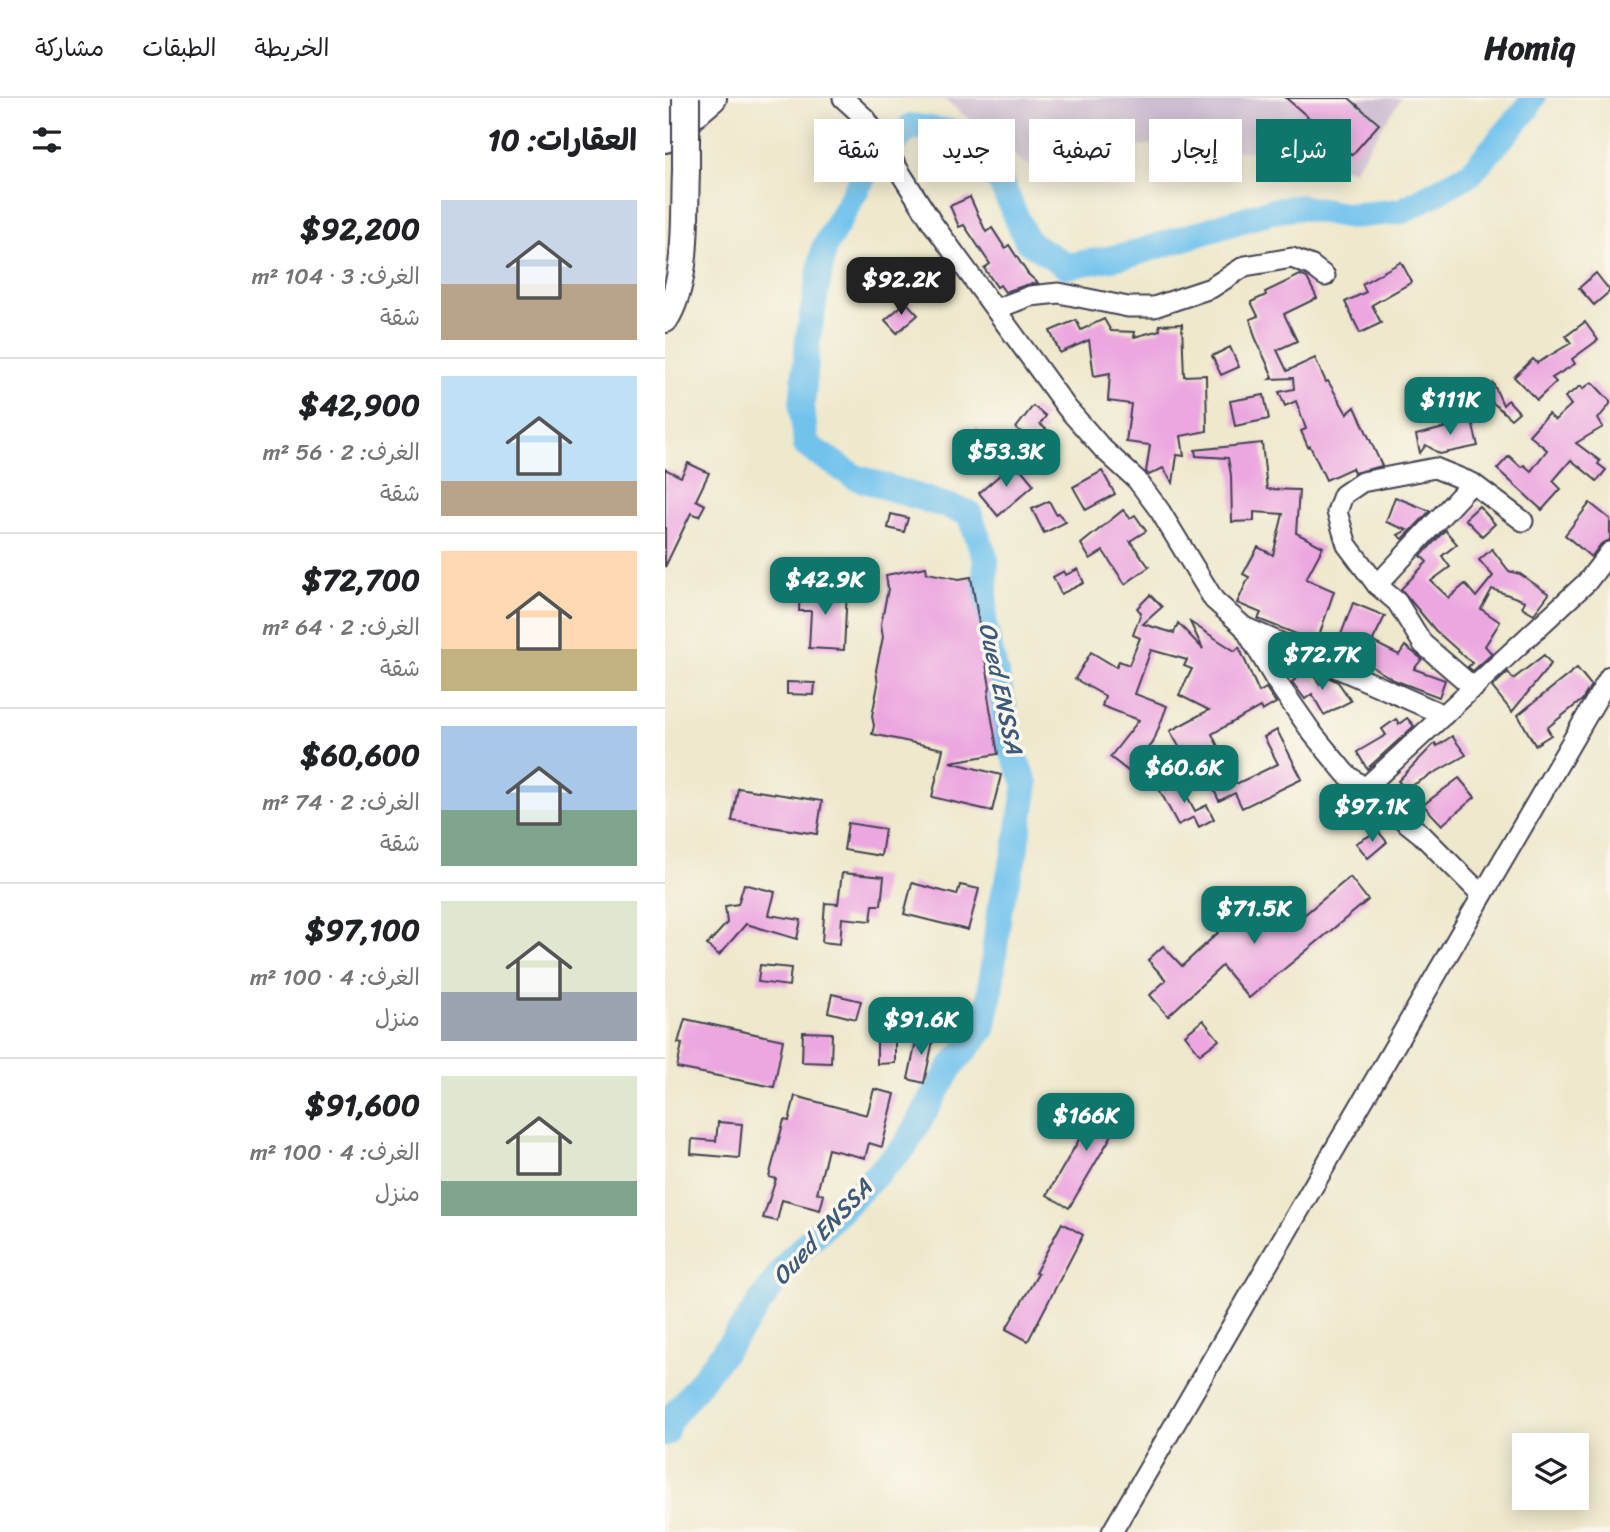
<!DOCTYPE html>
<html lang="ar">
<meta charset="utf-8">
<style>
body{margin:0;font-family:Sriracha,"Playpen Sans Arabic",sans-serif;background:#f6f6f6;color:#202124;direction:rtl;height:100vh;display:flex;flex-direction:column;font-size:26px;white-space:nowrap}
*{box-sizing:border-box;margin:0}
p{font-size:23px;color:#757577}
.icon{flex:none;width:38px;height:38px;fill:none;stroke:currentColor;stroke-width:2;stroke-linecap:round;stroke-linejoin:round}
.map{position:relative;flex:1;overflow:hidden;direction:ltr}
.details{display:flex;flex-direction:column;background:#fff;width:665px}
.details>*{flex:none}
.banner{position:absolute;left:21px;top:21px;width:665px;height:63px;direction:rtl;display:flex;gap:14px}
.fabs{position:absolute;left:847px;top:1335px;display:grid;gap:14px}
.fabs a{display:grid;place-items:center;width:77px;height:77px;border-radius:0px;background:#fff;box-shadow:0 4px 18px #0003;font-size:35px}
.price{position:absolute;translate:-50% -60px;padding:0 16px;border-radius:14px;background:#0f766e;color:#fff;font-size:23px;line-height:46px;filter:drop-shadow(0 2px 4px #0008)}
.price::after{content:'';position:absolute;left:50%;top:42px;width:21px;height:16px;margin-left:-10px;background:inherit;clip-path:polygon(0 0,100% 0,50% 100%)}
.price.on{background:#222;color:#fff}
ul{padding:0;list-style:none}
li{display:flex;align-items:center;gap:21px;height:175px;padding:0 28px}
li+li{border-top:2px solid #e0e0e0}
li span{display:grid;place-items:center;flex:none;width:196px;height:140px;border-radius:0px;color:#555}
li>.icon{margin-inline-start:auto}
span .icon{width:84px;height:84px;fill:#fffc;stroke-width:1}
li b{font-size:30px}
h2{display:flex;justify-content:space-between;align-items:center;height:84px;padding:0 28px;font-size:30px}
.chip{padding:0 24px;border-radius:0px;background:#fff;box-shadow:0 4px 18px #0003;font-size:24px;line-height:63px}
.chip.on{background:#0f766e;color:#fff}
header{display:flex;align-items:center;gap:42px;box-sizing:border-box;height:98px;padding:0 35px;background:#fff;border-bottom:2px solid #e0e0e0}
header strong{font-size:33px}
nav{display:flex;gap:38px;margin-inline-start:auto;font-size:24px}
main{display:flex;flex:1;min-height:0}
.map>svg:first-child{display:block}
.industrial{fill:#cebed2}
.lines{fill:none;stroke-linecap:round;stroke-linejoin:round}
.river{stroke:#71c2ed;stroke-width:26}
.building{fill:#eca7e0}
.minor-casing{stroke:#414051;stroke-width:23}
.highway-casing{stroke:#414051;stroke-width:30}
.minor{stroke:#fff;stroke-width:19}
.highway{stroke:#fff;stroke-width:26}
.highway-bridge-casing{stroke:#414051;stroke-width:30;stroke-linecap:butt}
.highway-bridge{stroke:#fff;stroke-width:26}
.labels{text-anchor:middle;stroke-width:7;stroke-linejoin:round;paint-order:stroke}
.water-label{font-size:24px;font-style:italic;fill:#3e5a79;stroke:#fbf7ec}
</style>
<header>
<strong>Homiq</strong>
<nav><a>الخريطة</a><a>الطبقات</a><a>مشاركة</a></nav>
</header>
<main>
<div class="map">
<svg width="945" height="1434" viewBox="0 0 945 1434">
<rect width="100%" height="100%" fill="#fbf7ec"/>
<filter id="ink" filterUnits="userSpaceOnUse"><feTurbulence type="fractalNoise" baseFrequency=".0143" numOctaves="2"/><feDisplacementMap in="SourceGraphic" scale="14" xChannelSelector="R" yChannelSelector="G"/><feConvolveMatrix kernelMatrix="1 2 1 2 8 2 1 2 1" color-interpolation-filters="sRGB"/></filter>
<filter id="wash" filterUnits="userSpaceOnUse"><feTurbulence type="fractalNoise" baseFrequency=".00686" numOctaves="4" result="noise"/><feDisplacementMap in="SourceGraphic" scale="28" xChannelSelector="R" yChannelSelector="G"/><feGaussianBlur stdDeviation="1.57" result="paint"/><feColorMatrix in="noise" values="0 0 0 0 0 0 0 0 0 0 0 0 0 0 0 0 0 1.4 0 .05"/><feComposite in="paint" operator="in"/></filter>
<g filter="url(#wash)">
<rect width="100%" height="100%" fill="#eee8cc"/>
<path class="industrial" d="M 278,0 L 736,0 L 689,72 L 513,42 L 361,67 Z"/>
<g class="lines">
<path class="river" d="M 0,1335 L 4,1323 L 75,1233 L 126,1161 L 240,1048 L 285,970 L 318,931 L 325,895 L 334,813 L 350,755 L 361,686 L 344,646 L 339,609 L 319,526 L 321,462 L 304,415 L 190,379 L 141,347 L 137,308 L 143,240 L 159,150 L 202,72 L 246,28 L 301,36 L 336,85 L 362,143 L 402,168 L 464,157 L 606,113 L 635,109 L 685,118 L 737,113 L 806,75 L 860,13 L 868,0"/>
</g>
<g id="blocks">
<g class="building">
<path d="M 621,0 L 684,0 L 714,26 L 687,57 Z"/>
<path d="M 305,99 L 321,134 L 327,130 L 340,150 L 344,147 L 363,176 L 373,185 L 361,187 L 340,194 L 335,187 L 332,189 L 319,170 L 325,166 L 299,127 L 294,129 L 285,108 Z"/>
<path d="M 736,164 L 747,184 L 707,207 L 716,225 L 695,235 L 680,204 L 701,194 L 697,186 Z"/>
<path d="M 222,168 L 244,190 L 234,200 L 212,178 Z"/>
<path d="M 931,175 L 945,193 L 929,207 L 914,190 Z"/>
<path d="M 635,177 L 642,180 L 652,200 L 619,216 L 632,243 L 612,252 L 622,273 L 650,260 L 661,284 L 663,283 L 682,316 L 690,309 L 717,368 L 689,375 L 687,370 L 661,382 L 645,348 L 643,349 L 636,333 L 641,331 L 631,303 L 620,308 L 614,294 L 629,291 L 628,280 L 605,281 L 608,279 L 590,239 L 585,221 L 593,218 L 586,204 L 601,197 L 600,194 Z"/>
<path d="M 241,204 L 253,217 L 232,235 L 220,222 Z"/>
<path d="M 439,221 L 446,233 L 470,234 L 469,239 L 495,232 L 494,227 L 517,226 L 519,278 L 541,277 L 542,333 L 516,338 L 519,358 L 512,357 L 508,385 L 498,370 L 484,377 L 481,374 L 485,347 L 461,344 L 466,306 L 443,303 L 445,275 L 429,278 L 424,242 L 395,255 L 385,233 L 411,222 L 416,232 Z"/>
<path d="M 920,224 L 933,242 L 907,261 L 910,266 L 887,280 L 891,284 L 872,302 L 849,279 L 868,261 L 872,265 L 906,245 L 901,238 Z"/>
<path d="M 565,249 L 574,269 L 556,277 L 547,258 Z"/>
<path d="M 927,284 L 945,303 L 945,306 L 933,321 L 938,329 L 911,345 L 935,363 L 933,366 L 941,372 L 932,383 L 906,362 L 888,383 L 896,391 L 877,412 L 832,371 L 844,358 L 856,369 L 859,367 L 866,373 L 882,352 L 864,337 L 883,316 L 890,322 L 906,307 L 900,299 L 916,288 L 918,291 Z"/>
<path d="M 828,285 L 838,307 L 843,302 L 854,314 L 846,321 L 817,295 Z"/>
<path d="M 599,297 L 604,321 L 570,328 L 565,303 Z"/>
<path d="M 368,308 L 381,318 L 375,326 L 382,332 L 365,341 L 351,330 Z"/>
<path d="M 806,319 L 813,348 L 775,356 L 761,347 L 755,355 L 751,337 L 787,328 L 786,323 Z"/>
<path d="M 311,333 L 330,342 L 318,364 L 300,355 Z"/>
<path d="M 597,345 L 602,391 L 634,392 L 631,435 L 658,449 L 641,481 L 669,493 L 652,544 L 593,521 L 596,515 L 572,505 L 584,479 L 578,476 L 593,449 L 608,457 L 618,416 L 589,414 L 589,423 L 567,424 L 566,377 L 563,360 L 531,358 L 530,352 Z"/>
<path d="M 350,364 L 369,387 L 333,418 L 314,395 Z"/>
<path d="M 23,365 L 44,375 L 31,402 L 40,407 L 34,418 L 26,415 L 0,469 L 0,371 L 16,379 Z"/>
<path d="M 437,373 L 450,396 L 421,412 L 408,389 Z"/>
<path d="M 730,399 L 765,413 L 738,441 L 733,437 L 742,432 L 721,424 Z"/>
<path d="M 384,403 L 391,416 L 393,415 L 401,424 L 379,435 L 367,411 Z"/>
<path d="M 925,405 L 945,421 L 945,442 L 936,446 L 926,459 L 900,437 Z"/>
<path d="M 814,408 L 830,426 L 817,438 L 800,421 Z"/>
<path d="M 458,412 L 465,420 L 470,417 L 481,433 L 465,443 L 484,469 L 460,486 L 438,453 L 425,461 L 416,446 Z"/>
<path d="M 226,416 L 243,420 L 239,434 L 223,430 Z"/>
<path d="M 780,432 L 792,446 L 777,458 L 785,469 L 766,483 L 784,500 L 800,486 L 811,499 L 828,478 L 814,462 L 827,451 L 844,473 L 855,476 L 884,496 L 869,516 L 857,509 L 860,503 L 827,491 L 816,511 L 835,524 L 820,548 L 827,556 L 808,573 L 803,569 L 807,565 L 770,532 L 736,491 L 762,464 L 756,458 Z"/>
<path d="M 261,469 L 262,475 L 294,481 L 306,479 L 325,589 L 323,598 L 333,656 L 285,664 L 336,677 L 327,713 L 267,699 L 278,651 L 207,636 L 209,628 L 207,618 L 213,587 L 211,572 L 218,539 L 216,526 L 223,491 L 221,477 Z"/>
<path d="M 413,471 L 419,485 L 396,496 L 388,479 L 399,473 L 401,477 Z"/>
<path d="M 135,490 L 182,492 L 179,552 L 144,550 L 146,513 L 134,513 Z"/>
<path d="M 485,497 L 497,509 L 478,526 L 509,535 L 513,525 L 538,551 L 525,524 L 570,553 L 574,549 L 594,594 L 601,590 L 611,605 L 597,613 L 595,609 L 547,636 L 571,686 L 613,666 L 599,639 L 612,632 L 637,681 L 577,710 L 570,695 L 554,703 L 531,653 L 520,659 L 505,633 L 544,612 L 514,597 L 527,571 L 519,568 L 522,562 L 486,552 L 470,596 L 502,608 L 488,645 L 473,663 L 480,668 L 471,679 L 445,659 L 474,622 L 437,608 L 440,598 L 410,581 L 426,554 L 451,569 L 454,563 L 464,567 L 475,540 L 468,537 L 476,515 L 472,510 Z"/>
<path d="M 688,505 L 720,518 L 708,542 L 710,545 L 734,557 L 740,548 L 757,561 L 749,571 L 780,582 L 774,599 L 729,582 L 703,566 L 701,569 L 669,555 Z"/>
<path d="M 879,557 L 886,566 L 847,614 L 827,589 L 843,574 L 848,581 Z"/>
<path d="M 912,570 L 926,587 L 917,602 L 882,630 L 886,637 L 870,647 L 853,617 Z"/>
<path d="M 643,571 L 655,586 L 663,579 L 673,584 L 686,603 L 659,617 L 647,596 L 640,601 L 627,584 Z"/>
<path d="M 122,584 L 150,585 L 149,597 L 122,596 Z"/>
<path d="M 742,620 L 749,628 L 702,671 L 692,654 L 721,637 L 717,631 L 731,621 L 734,626 Z"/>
<path d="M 787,638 L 801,657 L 748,687 L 743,693 L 733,683 L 770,645 L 772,648 Z"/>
<path d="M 794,680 L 810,699 L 777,727 L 758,707 Z"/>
<path d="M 513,681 L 530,713 L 542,707 L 549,721 L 534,729 L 529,719 L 513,727 L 494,691 Z"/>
<path d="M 73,690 L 157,703 L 152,736 L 67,723 Z"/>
<path d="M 183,725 L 220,731 L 216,758 L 179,752 Z"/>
<path d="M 713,733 L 722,744 L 703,760 L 691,745 Z"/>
<path d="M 177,775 L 219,779 L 216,807 L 208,807 L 206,823 L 177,820 L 175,846 L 157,844 L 160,805 L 173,806 Z"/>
<path d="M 685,779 L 703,802 L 584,900 L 557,868 L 503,918 L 485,897 L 501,882 L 483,862 L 498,848 L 517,868 L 598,793 L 628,826 Z"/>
<path d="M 247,785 L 292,797 L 295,787 L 314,791 L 303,832 L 239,816 Z"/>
<path d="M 79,786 L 110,794 L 104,817 L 136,822 L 132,841 L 81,826 L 54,857 L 42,847 L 62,825 L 60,808 L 73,806 Z"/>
<path d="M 95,867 L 126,870 L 124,888 L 93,884 Z"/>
<path d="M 167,896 L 196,903 L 191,921 L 163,914 Z"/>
<path d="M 20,921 L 118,942 L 109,989 L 12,970 L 17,946 L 13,945 Z"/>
<path d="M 538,922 L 554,942 L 535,956 L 520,937 Z"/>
<path d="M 138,934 L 167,935 L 166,965 L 137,964 Z"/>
<path d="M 253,934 L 269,938 L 259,985 L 243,981 Z"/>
<path d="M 212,936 L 230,936 L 230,965 L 212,966 Z"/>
<path d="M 209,991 L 230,996 L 217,1049 L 204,1045 L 200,1060 L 163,1051 L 152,1095 L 159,1097 L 155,1112 L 117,1102 L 112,1123 L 98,1120 L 111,1081 L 104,1079 L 119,1022 L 124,1023 L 130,998 L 202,1017 Z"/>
<path d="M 438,1000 L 461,1013 L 404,1110 L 382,1097 Z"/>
<path d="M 53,1024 L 77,1026 L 74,1060 L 26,1056 L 27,1041 L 51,1043 Z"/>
<path d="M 397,1125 L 418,1137 L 363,1243 L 341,1231 L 373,1176 L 370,1175 Z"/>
</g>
</g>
</g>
<g filter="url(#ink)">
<use href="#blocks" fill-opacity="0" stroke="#414051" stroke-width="2"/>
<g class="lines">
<g class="minor-casing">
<g id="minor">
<path d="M 178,0 L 201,21 L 268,126 L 402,310 L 438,351 L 472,382 L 495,413 L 549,502 L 579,529 L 611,583 L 648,636 L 680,675 L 756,736 L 817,797"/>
<path d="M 331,211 L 365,198 L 394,195 L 463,209 L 489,209 L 546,190 L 580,168 L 627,160 L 647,168 L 660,178"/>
<path d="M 712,487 L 807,385"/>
<path d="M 579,529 L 779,617"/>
<path d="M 809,590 L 758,546 L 732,504 L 712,487 L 682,447 L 672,414 L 678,397 L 697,384 L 770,370 L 807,385 L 858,423"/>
<path d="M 700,690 L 922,484 L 945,454"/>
<path d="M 447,1434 L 945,578"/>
</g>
</g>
<g class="highway-casing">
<g id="highway">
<path d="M 0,13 L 15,0"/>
<path d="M 0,41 L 48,0"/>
<path d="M 0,221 C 24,183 19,117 21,73"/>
</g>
</g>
<use href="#minor" class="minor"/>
<use href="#highway" class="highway"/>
<g class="highway-bridge-casing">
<path id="highway-bridge" d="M 21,73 L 21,0"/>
</g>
<use href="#highway-bridge" class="highway-bridge"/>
</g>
</g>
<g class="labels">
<g class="water-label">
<text transform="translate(336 590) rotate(78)" y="8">Oued ENSSA</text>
<text transform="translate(157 1134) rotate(-47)" y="8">Oued ENSSA</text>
</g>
</g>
</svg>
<div class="fabs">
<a><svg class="icon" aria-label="layers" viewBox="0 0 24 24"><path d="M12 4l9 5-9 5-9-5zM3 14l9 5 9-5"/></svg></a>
</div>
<b class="price on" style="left:236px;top:219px">$92.2K</b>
<b class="price" style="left:785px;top:339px">$111K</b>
<b class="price" style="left:341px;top:391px">$53.3K</b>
<b class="price" style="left:160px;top:519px">$42.9K</b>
<b class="price" style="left:657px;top:594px">$72.7K</b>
<b class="price" style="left:519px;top:707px">$60.6K</b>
<b class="price" style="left:707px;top:746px">$97.1K</b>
<b class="price" style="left:589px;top:848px">$71.5K</b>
<b class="price" style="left:256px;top:959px">$91.6K</b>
<b class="price" style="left:421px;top:1055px">$166K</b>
<div class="banner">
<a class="chip on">شراء</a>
<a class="chip">إيجار</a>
<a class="chip">تصفية</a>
<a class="chip">جديد</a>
<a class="chip">شقة</a>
</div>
</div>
<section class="details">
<h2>العقارات: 10<svg class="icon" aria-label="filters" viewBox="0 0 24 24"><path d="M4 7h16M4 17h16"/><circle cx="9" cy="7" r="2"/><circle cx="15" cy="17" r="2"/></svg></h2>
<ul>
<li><span style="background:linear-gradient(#c9d6e8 60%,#b9a48a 0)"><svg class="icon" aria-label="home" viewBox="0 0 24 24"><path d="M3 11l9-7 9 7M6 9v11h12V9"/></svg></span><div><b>$92,200</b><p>الغرف: 3 · 104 m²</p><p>شقة</p></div></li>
<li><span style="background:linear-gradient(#bfe0f5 75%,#b9a48a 0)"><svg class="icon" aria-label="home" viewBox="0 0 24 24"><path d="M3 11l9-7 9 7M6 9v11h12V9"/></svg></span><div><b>$42,900</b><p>الغرف: 2 · 56 m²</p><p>شقة</p></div></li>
<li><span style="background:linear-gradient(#ffd9b3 70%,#c2b280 0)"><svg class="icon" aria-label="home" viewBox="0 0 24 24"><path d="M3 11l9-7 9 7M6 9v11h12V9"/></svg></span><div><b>$72,700</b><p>الغرف: 2 · 64 m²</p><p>شقة</p></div></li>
<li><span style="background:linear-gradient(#a9c7e8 60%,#7fa58c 0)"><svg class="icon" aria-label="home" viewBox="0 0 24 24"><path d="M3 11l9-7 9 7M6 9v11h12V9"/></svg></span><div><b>$60,600</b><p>الغرف: 2 · 74 m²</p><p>شقة</p></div></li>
<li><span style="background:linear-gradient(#dfe7d0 65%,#9aa5b1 0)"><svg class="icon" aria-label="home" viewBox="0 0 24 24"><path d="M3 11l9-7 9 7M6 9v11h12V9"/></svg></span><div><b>$97,100</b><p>الغرف: 4 · 100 m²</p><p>منزل</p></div></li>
<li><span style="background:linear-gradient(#dfe7d0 75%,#7fa58c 0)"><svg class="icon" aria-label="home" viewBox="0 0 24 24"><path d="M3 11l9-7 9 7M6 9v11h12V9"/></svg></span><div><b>$91,600</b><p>الغرف: 4 · 100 m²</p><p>منزل</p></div></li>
</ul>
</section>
</main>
